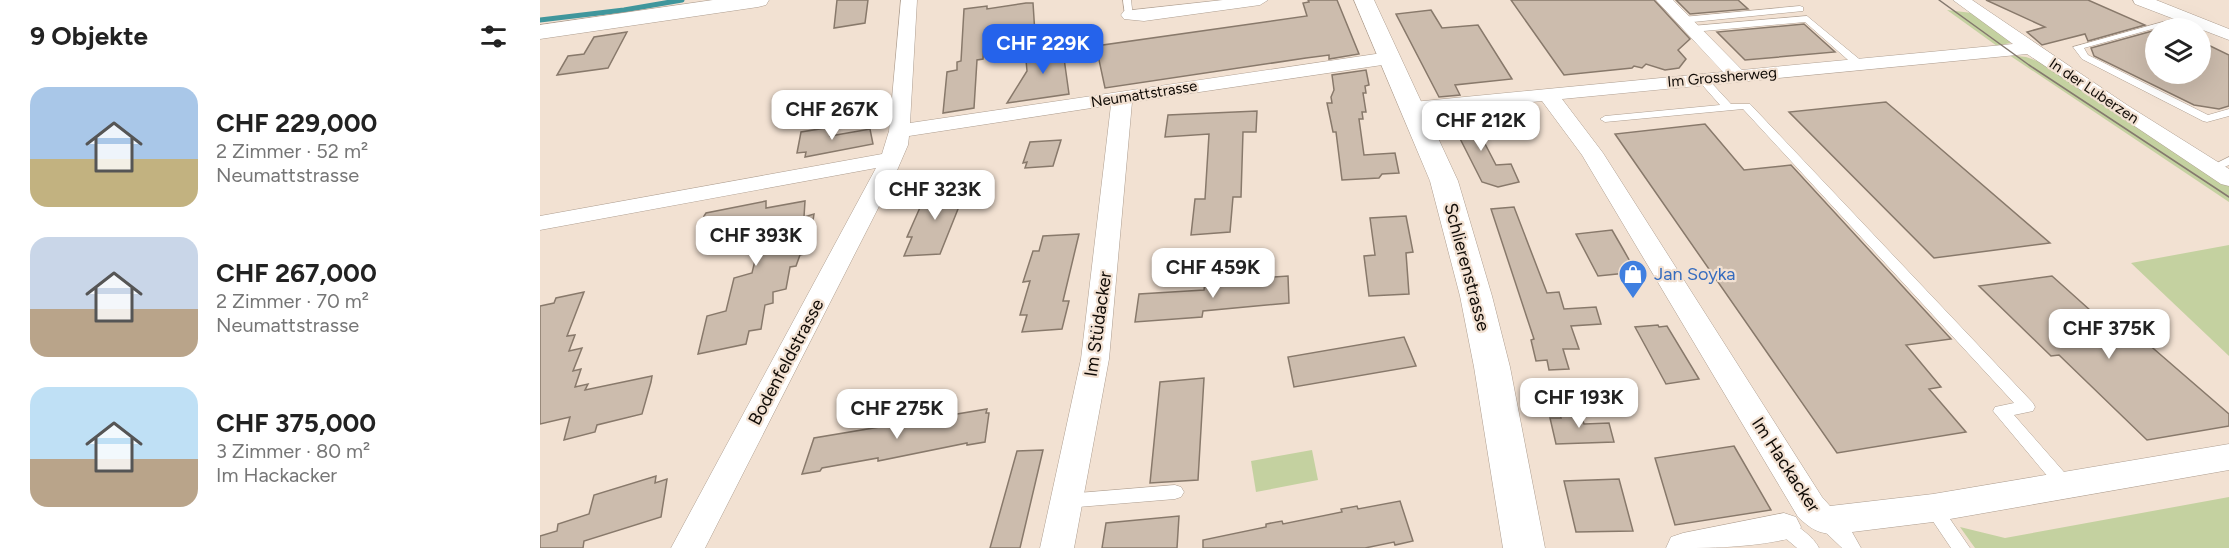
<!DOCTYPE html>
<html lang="de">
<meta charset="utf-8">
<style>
body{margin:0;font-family:Figtree,sans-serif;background:#f2f2f2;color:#222;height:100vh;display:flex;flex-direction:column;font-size:22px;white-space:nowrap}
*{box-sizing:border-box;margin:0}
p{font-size:20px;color:#767676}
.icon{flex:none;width:33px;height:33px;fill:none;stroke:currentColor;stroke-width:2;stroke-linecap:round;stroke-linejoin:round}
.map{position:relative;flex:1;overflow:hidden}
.details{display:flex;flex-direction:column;background:#fff;width:540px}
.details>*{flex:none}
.controls{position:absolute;left:1605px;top:18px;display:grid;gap:12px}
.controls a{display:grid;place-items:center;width:66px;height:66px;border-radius:50%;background:#fff;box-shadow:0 6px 24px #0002;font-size:30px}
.price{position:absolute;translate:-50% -51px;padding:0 14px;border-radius:12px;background:#fff;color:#222;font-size:20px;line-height:39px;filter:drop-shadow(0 2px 3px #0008)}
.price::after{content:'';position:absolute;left:50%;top:36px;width:18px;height:14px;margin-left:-9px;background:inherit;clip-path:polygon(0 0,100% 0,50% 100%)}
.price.selected{background:#2563eb;color:#fff}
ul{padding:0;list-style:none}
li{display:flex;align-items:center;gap:18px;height:150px;padding:0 30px}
li span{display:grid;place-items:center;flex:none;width:168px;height:120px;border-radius:18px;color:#555}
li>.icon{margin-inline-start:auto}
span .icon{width:72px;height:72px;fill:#fffc;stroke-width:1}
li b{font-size:26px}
h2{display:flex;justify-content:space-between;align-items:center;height:72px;padding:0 30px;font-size:26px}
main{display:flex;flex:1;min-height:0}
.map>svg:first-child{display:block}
.green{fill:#c4d1a0}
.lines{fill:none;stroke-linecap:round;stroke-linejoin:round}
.stream{stroke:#40969c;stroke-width:5}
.building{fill:#ccbcad;stroke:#88796b;stroke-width:1.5}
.service-casing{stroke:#ae9e90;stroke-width:1}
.minor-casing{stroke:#ae9e90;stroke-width:1}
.tertiary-casing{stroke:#ae9e90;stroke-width:1}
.secondary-casing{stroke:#ae9e90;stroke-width:1}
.service{fill:#fff;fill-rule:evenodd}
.minor{fill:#fff;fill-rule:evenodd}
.tertiary{fill:#fff;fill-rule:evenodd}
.secondary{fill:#fff;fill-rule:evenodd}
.tram{stroke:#84786e;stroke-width:1.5}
.labels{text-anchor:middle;stroke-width:4.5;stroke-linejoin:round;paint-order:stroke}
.far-street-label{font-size:15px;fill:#100b06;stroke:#f2e1d2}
.street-label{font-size:18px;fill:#100b06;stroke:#f2e1d2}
.shop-label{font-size:18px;fill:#366cbe;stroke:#f2e1d2;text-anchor:start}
</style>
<main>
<section class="details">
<h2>9 Objekte<svg class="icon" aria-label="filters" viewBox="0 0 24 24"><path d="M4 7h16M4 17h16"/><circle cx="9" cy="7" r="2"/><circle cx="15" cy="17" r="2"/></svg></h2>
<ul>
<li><span style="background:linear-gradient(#a9c7e8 60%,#c2b280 0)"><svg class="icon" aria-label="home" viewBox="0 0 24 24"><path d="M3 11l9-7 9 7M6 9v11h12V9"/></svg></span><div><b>CHF 229,000</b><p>2 Zimmer · 52 m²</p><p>Neumattstrasse</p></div></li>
<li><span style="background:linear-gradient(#c9d6e8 60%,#b9a48a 0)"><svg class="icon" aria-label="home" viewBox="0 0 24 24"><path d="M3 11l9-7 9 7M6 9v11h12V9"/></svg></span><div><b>CHF 267,000</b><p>2 Zimmer · 70 m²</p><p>Neumattstrasse</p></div></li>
<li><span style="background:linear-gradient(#bfe0f5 60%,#b9a48a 0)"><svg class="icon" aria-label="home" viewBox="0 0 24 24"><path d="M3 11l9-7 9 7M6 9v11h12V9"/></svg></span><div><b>CHF 375,000</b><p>3 Zimmer · 80 m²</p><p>Im Hackacker</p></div></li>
</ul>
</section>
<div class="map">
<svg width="1689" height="548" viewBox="0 0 1689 548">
<rect width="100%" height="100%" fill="#f2e1d2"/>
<g class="green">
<path d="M 1407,10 L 1432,13 L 1470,40 L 1470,43 L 1457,46 Z"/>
<path d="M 1469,55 L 1486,57 L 1500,62 L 1689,186 L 1689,202 Z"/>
<path d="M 1689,245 L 1689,356 L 1591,263 Z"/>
<path d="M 772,450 L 778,480 L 716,492 L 711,461 Z"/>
<path d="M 1689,497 L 1689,548 L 1435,548 L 1420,527 L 1465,538 Z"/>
</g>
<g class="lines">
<path class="stream" d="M 0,20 L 84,10 L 142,0"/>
</g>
<g class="building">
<path d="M 297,0 L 328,0 L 325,23 L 294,28 Z"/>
<path d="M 768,0 L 797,0 L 819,54 L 789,59 L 789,55 L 766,58 L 565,88 L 556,46 L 767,16 L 763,3 L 769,2 Z"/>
<path d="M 971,0 L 1114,0 L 1150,39 L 1138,50 L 1146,59 L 1139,68 L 1125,70 L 1106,64 L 1102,68 L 1094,66 L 1092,68 L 1024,75 Z"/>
<path d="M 1136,0 L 1198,0 L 1208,9 L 1150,14 Z"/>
<path d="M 1446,0 L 1548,0 L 1605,25 L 1548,41 L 1545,34 L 1502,45 L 1487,32 L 1505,27 Z"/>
<path d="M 486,3 L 493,3 L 495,34 L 444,41 L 443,59 L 437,60 L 434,108 L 403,113 L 407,72 L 417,70 L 417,62 L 421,61 L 424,9 L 447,6 L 447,9 Z"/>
<path d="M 891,10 L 902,28 L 938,25 L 972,79 L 915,85 L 920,95 L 899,97 L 856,14 Z"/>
<path d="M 1264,24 L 1295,52 L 1205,60 L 1177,32 Z"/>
<path d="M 1616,30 L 1616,74 L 1660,74 L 1660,41 L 1689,55 L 1689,106 L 1679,109 L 1654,105 L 1554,56 L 1551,48 Z"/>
<path d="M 87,32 L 68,68 L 17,75 L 28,56 L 44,54 L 54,37 Z"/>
<path d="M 522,44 L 529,94 L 467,103 L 487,71 L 485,49 Z"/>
<path d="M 826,70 L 829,85 L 825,86 L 826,93 L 823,93 L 826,112 L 822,112 L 823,119 L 819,119 L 824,155 L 855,153 L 859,173 L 842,174 L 839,178 L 802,180 L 796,132 L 793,132 L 787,103 L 792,103 L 791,97 L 794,90 L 792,75 Z"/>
<path d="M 1346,102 L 1366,119 L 1510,243 L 1394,258 L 1249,112 Z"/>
<path d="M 717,111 L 716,132 L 703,132 L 701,197 L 693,197 L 690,232 L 651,235 L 655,199 L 665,199 L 669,134 L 625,137 L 628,115 Z"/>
<path d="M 928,111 L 956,165 L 971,164 L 979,182 L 958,187 L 942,182 L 907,113 Z"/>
<path d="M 1165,124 L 1204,170 L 1251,165 L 1411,339 L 1366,345 L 1401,387 L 1389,389 L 1426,432 L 1297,453 L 1075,134 Z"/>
<path d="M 292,127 L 290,136 L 330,129 L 333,144 L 265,157 L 266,152 L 257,153 L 261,132 Z"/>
<path d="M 521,140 L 513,166 L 485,168 L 487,162 L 483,163 L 490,142 Z"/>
<path d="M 428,184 L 400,254 L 364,256 L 372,237 L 367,237 L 382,203 L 387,203 L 396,186 Z"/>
<path d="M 226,201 L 226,208 L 265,201 L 264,217 L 274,214 L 268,253 L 260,255 L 256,266 L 250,267 L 246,289 L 233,292 L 233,303 L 225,305 L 221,329 L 209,331 L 206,344 L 158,354 L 167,316 L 186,311 L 194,278 L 212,273 L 223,227 L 181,235 L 183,230 L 158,235 L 164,216 L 166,213 Z"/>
<path d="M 974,207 L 1007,293 L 1019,292 L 1024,309 L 1056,307 L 1061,324 L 1031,326 L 1039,349 L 1023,349 L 1029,369 L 1009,370 L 1007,360 L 996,361 L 991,340 L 994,339 L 951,209 Z"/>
<path d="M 866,216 L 873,252 L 866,253 L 869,294 L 829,296 L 824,256 L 835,255 L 830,218 Z"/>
<path d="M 1072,230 L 1083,249 L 1096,272 L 1058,276 L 1036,234 Z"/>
<path d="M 539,234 L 523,301 L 529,301 L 522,329 L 482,332 L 487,315 L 480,315 L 490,281 L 483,282 L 493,251 L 499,251 L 503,236 Z"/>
<path d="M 748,276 L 749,303 L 663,311 L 662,317 L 595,322 L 599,294 L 664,290 L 665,282 Z"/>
<path d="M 1512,276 L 1589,345 L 1607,343 L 1689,414 L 1689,426 L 1607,440 L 1519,355 L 1511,356 L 1439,286 Z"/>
<path d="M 44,292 L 27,336 L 35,335 L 29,351 L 42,348 L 33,371 L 41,369 L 35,387 L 48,384 L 45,390 L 112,376 L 111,382 L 102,414 L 57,425 L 55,432 L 24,440 L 30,417 L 0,424 L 0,306 L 14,303 L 16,298 Z"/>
<path d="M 1118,325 L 1119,327 L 1127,326 L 1159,379 L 1126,384 L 1095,327 Z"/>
<path d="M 864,337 L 876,366 L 754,387 L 748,357 Z"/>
<path d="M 664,378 L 658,480 L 610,483 L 620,382 Z"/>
<path d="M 1018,407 L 1039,407 L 1044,424 L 1069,423 L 1074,442 L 1016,444 L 1010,418 L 1021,418 Z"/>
<path d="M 447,409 L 446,413 L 449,413 L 445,442 L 427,445 L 427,443 L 338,461 L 338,458 L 282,468 L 280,471 L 262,474 L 274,438 Z"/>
<path d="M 1194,446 L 1231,510 L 1135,525 L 1115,458 Z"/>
<path d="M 503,450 L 480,548 L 450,548 L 477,451 Z"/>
<path d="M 116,476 L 115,483 L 127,479 L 121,517 L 44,541 L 43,548 L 0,548 L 0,536 L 17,531 L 18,524 L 49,514 L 54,495 Z"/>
<path d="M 1079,479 L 1093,531 L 1036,532 L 1024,481 Z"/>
<path d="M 860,501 L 873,541 L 855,545 L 854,542 L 825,548 L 663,548 L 663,540 L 726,527 L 726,524 L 742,521 L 743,524 L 802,512 L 801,509 L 817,506 L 818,509 Z"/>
<path d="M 639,516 L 637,548 L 562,548 L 566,523 Z"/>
</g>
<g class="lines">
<g class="service-casing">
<g id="service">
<path d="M 583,0 L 591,0 L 593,17 L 585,15 Z"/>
<path d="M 1260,6 L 1263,7 L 1263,11 L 1143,23 L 1138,20 L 1143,17 Z"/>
<path d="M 1267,16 L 1324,63 L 1324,67 L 1316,67 L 1265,22 L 1152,32 L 1147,29 L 1152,26 Z"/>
<path d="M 1644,16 L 1652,18 L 1544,48 L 1548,55 L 1668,115 L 1689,109 L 1689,116 L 1667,122 L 1663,121 L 1542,59 L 1533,47 Z"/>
<path d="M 1162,76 L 1166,77 L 1191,104 L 1210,104 L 1493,403 L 1495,407 L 1493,411 L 1474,415 L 1531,480 L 1534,485 L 1531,490 L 1525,492 L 1519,490 L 1453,411 L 1455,407 L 1474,403 L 1203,109 L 1065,122 L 1060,119 L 1065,116 L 1180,105 L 1157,79 Z"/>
<path d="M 1689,157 L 1689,165 L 1673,172 L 1667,168 Z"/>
<path d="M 635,485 L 641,487 L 644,492 L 641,497 L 635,499 L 526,508 L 520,506 L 517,501 L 520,496 L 526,494 Z"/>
<path d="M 1393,501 L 1399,503 L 1430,548 L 1411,548 L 1384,508 L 1387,503 Z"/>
<path d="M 1287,515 L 1312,532 L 1321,548 L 1302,548 L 1281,528 L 1278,523 L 1281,518 Z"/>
<path d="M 1244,519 C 1256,524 1274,537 1279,548 L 1257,548 L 1238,532 L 1235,527 L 1238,522 Z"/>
</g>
</g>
<g class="minor-casing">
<g id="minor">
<path d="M 361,0 L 377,0 L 370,123 L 849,52 L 856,54 L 858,58 L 856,62 L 849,64 L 592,102 L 569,359 L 534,548 L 500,548 L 541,359 L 571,105 L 369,136 L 368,145 L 355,175 L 165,548 L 131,548 L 336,168 L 0,230 L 0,216 L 342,154 L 349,131 Z"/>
<path d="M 683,0 L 728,0 L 720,5 L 604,21 L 584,19 L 581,15 L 584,11 Z"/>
<path d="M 1116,0 L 1133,0 L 1202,70 L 1473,44 L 1413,0 L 1432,0 L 1587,105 L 1689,169 L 1689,186 L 1681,184 L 1487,54 L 1022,99 L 1063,153 L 1282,497 L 1290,506 L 1393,494 L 1689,444 L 1689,470 L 1393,522 L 1296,534 C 1278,534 1271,529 1258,517 L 1042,155 L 1002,101 L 873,114 L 866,112 L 863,108 L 866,104 L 873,102 L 1183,72 Z"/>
<path d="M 1593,0 L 1616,0 L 1689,29 L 1689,40 L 1595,4 Z"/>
<path d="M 1244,513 L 1256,517 L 1261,527 L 1256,537 C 1214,548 1170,548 1126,548 L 1131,537 L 1143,533 Z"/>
</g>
</g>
<g class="tertiary-casing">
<path id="tertiary" d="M 814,0 L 834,0 L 918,181 L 952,296 L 970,367 L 1005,548 L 963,548 L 934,367 L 920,296 L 890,181 Z"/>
</g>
<g class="secondary-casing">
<path id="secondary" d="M 173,0 L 229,0 L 226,5 L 218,7 L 0,39 L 0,25 Z"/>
</g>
<use href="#service" class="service"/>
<use href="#minor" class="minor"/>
<use href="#tertiary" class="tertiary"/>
<use href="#secondary" class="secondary"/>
<path class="tram" d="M 1399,0 L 1489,65 L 1689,197"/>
</g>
<defs>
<g id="shop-pin" transform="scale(1.5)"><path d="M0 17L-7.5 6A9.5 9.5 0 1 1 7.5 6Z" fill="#3f7fe0" stroke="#f2e1d2"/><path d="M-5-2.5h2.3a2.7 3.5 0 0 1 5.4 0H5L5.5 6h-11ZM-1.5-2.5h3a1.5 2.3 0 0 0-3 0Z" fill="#fff"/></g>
</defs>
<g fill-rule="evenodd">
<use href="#shop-pin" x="1093" y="274"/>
</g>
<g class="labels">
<g class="far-street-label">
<text transform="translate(1182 77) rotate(-5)" y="5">Im Grossherweg</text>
<text transform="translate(1554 91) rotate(34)" y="5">In der Luberzen</text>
<text transform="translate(604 94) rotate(-9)" y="5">Neumattstrasse</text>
</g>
<g class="street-label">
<text transform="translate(927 267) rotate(75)" y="6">Schlierenstrasse</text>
<text transform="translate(558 324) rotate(-82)" y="6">Im Stüdacker</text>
<text transform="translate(246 362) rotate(-62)" y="6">Bodenfeldstrasse</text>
<text transform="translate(1246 465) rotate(57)" y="6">Im Hackacker</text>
</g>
<g class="shop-label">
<text x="1114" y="280">Jan Soyka</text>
</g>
</g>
</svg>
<div class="controls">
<a><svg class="icon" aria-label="layers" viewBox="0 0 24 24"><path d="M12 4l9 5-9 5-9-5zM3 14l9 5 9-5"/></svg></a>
</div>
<b class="price selected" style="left:503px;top:75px">CHF 229K</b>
<b class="price" style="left:292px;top:141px">CHF 267K</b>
<b class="price" style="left:941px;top:152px">CHF 212K</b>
<b class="price" style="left:395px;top:221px">CHF 323K</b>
<b class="price" style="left:216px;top:267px">CHF 393K</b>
<b class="price" style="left:673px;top:299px">CHF 459K</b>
<b class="price" style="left:1569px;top:360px">CHF 375K</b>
<b class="price" style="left:1039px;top:429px">CHF 193K</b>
<b class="price" style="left:357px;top:440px">CHF 275K</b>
</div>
</main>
